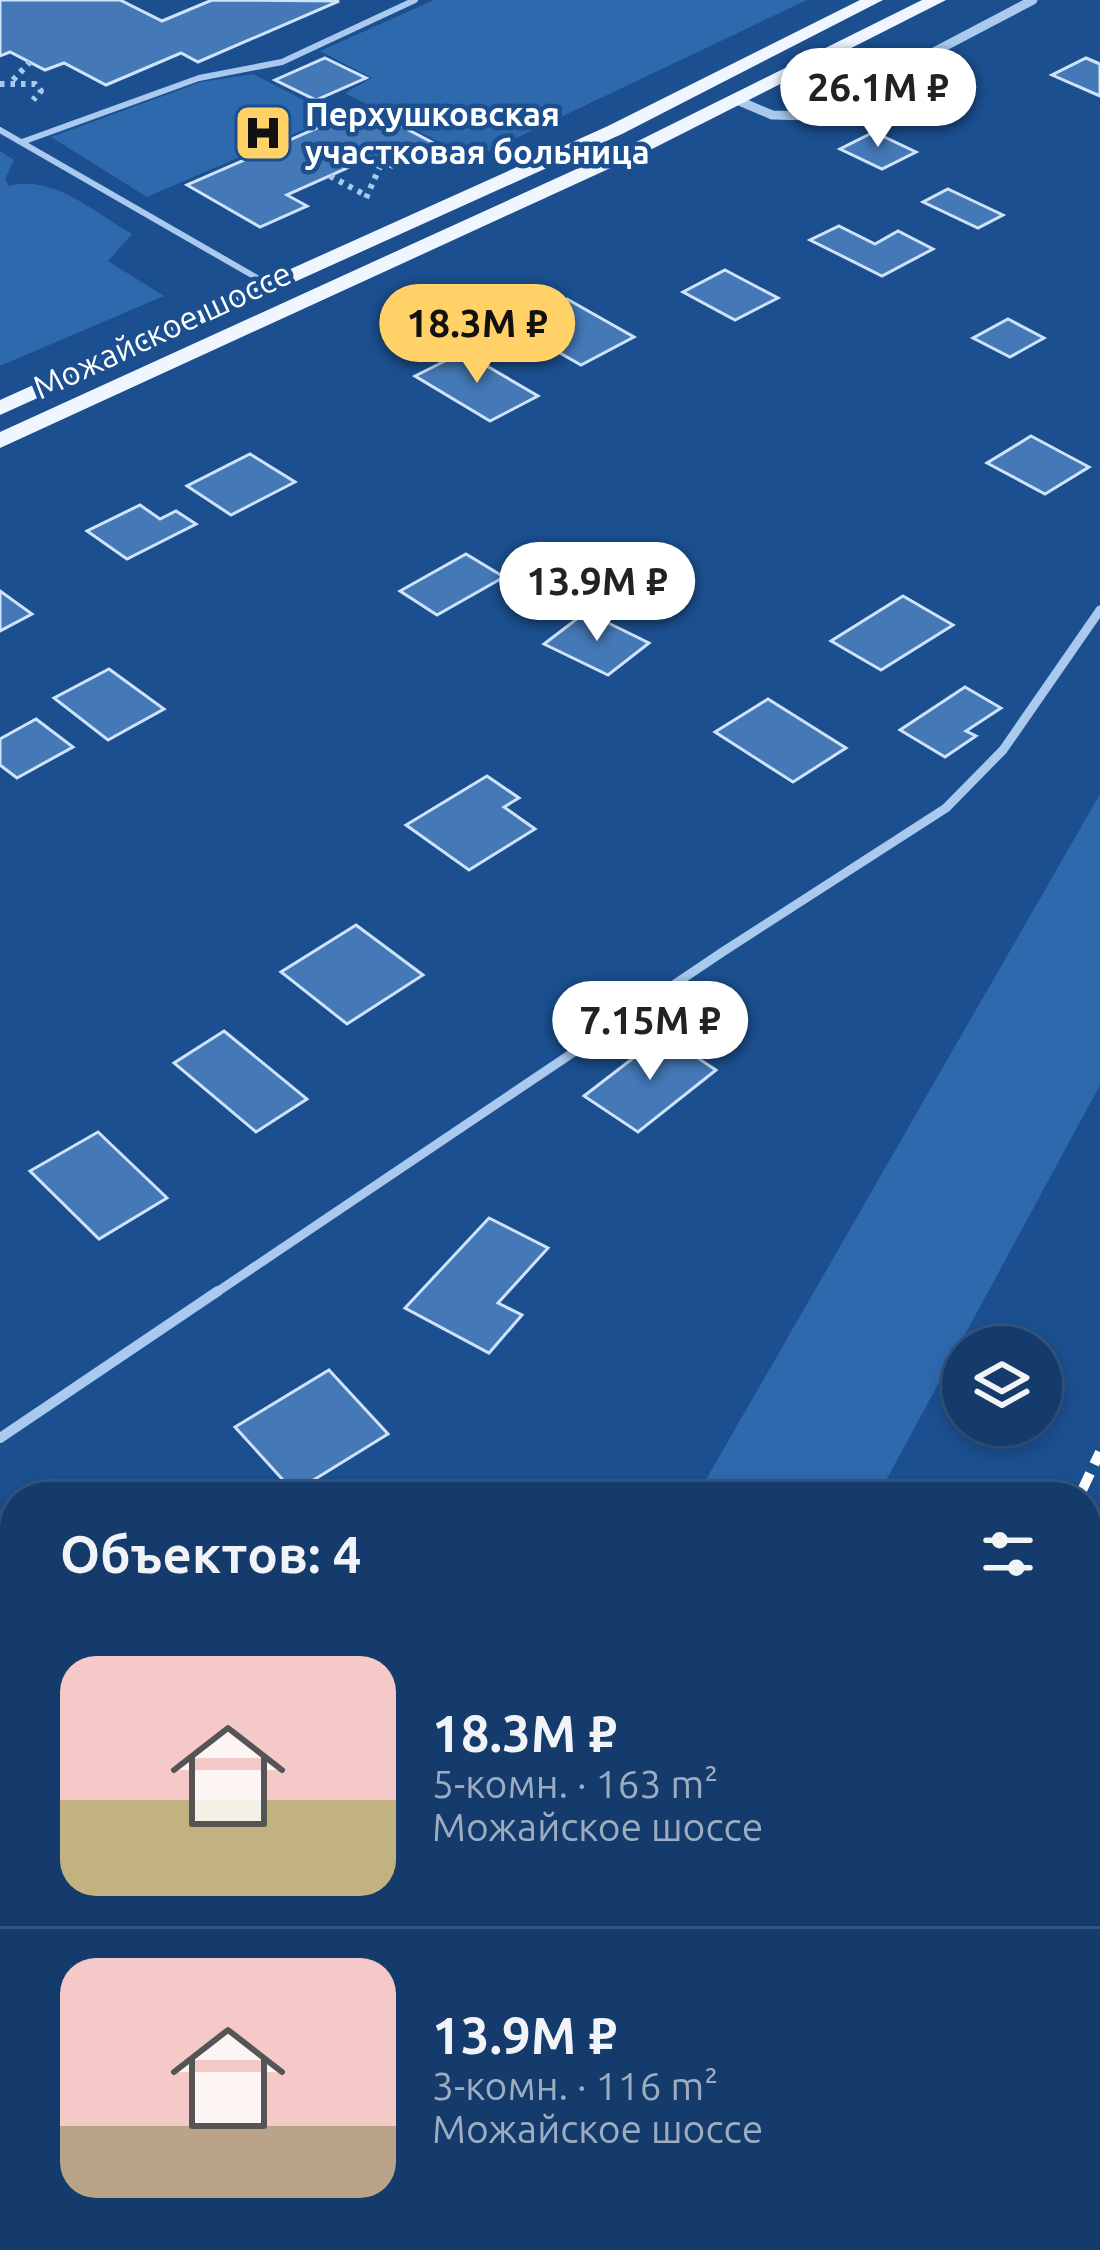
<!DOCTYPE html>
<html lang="ru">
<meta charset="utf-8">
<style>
body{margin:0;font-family:Ubuntu,sans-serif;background:#214673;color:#f1f3f6;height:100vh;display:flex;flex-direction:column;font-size:45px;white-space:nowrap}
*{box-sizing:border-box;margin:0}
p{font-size:39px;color:#9dadc1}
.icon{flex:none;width:66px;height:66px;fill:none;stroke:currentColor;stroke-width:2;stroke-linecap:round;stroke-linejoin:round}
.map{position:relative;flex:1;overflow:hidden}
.drawer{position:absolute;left:0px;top:1482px;width:1101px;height:768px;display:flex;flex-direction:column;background:#143b6b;border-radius:48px 48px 0 0;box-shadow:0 6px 18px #0003,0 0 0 3px #33557e}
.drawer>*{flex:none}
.tools{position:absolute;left:942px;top:1326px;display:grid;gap:24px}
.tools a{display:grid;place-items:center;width:120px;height:120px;border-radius:50%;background:#143b6b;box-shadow:0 6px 18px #0003,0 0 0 3px #33557e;font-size:60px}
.price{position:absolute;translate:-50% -102px;padding:0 27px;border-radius:42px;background:#fff;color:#222;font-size:39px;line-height:78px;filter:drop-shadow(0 3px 6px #0008)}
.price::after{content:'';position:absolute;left:50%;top:72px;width:36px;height:27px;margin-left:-18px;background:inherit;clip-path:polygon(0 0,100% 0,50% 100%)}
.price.selected{background:#ffd166;color:#111}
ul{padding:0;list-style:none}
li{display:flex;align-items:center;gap:36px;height:300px;padding:0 60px}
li+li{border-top:3px solid #33557e}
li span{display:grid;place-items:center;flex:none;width:336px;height:240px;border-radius:36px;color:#555}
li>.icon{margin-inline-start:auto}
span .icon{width:144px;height:144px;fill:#fffc;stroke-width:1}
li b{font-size:51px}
h2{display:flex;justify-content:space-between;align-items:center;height:144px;padding:0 60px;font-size:51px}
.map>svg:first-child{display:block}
.green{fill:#2e69ad}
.building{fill:#4478b7;stroke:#cfe3fa;stroke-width:3}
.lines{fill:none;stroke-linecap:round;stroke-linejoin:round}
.path{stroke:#a9c9ee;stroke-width:6;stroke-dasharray:4.5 6;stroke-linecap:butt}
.service-far2{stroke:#a9c9ee;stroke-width:6}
.service-far1{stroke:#a9c9ee;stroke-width:9}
.service{stroke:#a9c9ee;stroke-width:10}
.minor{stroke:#a9c9ee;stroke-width:9}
.primary{fill:#f0f6ff;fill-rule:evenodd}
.rail{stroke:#fff;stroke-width:10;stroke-dasharray:26 10;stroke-linecap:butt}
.labels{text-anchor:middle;stroke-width:9;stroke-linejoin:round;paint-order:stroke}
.far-poi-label{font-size:33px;font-weight:bold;fill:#fff;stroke:#1b4f8f;text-anchor:start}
.far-street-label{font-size:33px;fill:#fff;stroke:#1b4f8f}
</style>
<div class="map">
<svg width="1100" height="2250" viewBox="0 0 1100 2250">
<rect width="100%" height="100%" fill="#1b4f8f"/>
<g class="green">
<path d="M 434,0 L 807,0 L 472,159 L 345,93 L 372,78 L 320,51 Z"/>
<path d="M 253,74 L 335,116 L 147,197 L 51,137 L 201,82 Z"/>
<path d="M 0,151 L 14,160 L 5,179 L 9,186 C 53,174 94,212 132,234 L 108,261 L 164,296 L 0,366 Z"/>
<path d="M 1100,794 L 1100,1085 L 877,1497 L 696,1497 Z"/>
<path d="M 1100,1855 L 1100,2250 L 932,2250 L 938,2235 L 1086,2235 L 1086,1888 Z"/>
<path d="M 272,2235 L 471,2235 L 462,2250 L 264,2250 Z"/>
</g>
<g class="building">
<path d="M 0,0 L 120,0 L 162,21 L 212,0 L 339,1 L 198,62 L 181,53 L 106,85 L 64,63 L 45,70 L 10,52 L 0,56 Z"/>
<path d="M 325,58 L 366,78 L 316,100 L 275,80 Z"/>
<path d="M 1086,58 L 1100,64 L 1100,96 L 1052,75 Z"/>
<path d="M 365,107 L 439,146 L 392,167 L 372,157 L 287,195 L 307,206 L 260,227 L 187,185 Z"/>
<path d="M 874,132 L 916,152 L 882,169 L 840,149 Z"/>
<path d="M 948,189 L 1003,215 L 978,228 L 923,202 Z"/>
<path d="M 839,226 L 875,244 L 898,231 L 933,249 L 882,276 L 810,240 Z"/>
<path d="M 725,270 L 778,298 L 735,320 L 683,292 Z"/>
<path d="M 567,299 L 634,337 L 581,365 L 513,326 Z"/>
<path d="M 1008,319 L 1044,338 L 1010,357 L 973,338 Z"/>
<path d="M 463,352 L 538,396 L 490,421 L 415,376 Z"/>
<path d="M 1031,436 L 1089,467 L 1045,494 L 987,463 Z"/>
<path d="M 250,454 L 295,482 L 231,515 L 187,486 Z"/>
<path d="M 140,505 L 160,519 L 176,511 L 196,524 L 127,559 L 87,531 Z"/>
<path d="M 466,554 L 504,577 L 437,615 L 400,591 Z"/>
<path d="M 0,591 L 32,614 L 0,631 Z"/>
<path d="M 903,596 L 953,625 L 881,670 L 831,641 Z"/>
<path d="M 586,612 L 649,643 L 608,675 L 544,644 Z"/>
<path d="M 109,669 L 164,709 L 108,740 L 54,698 Z"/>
<path d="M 965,687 L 1001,708 L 966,731 L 976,736 L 945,757 L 900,730 Z"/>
<path d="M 768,699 L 846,748 L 793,782 L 715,732 Z"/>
<path d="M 36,719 L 73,747 L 17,778 L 0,765 L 0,739 Z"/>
<path d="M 487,776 L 519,798 L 504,807 L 535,829 L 469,870 L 406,825 Z"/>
<path d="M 356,925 L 423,975 L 347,1024 L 281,972 Z"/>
<path d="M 224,1031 L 307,1099 L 256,1132 L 174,1063 Z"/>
<path d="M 663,1035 L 716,1070 L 638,1132 L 584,1096 Z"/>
<path d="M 98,1132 L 167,1198 L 99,1239 L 30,1171 Z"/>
<path d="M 489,1218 L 548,1248 L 498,1303 L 522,1315 L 489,1353 L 405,1308 Z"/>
<path d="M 329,1370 L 388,1434 L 294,1492 L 235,1427 Z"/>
<path d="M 15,1682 L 15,1785 L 0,1772 L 0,1695 Z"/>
</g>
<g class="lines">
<g class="path">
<path d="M 13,80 L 30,62"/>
<path d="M 0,84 L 35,84 L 41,91 L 33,100"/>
<path d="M 330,176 L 367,196"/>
<path d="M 366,198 L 382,162"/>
</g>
<g class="service-far2">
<path d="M 0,130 L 271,286"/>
<path d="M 22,142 L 199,78 L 282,62 L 415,0"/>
</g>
<path class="service-far1" d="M 214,1294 L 724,951 L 946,808 L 1003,750 L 1100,610"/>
<path class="service" d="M 0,1438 L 218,1291"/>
<path class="minor" d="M 737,100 L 772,115 L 812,116 L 1033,0"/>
<g class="primary">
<path d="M 860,0 L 883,0 L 622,134 L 0,415 L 0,400 L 608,126 Z"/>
<path d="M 922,0 L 946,0 L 652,149 L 0,448 L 0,432 L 638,141 Z"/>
</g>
<g class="rail">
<path d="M 1079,1497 L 1100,1452"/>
<path d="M 1086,1596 L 1100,1566"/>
<path d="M 722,2250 L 729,2235"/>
<path d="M 788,2250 L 795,2235"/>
</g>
</g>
<defs>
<g id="hospital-square" transform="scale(3)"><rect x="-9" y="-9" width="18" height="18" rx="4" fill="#ffd166" stroke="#1b4f8f"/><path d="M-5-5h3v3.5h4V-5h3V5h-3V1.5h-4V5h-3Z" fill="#111"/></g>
</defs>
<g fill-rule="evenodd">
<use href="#hospital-square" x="263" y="133"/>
</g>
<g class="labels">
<g class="far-poi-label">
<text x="305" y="126">Перхушковская<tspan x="305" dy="38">участковая больница</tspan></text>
</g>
<g class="far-street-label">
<text transform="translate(162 330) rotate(-25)" y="12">Можайское шоссе</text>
</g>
</g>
</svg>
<div class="tools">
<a><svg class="icon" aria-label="layers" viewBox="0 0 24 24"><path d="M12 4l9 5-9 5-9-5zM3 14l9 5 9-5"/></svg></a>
</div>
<b class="price" style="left:878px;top:150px">26.1M ₽</b>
<b class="price selected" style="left:477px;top:386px">18.3M ₽</b>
<b class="price" style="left:597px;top:644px">13.9M ₽</b>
<b class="price" style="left:650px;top:1083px">7.15M ₽</b>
<section class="drawer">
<h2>Объектов: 4<svg class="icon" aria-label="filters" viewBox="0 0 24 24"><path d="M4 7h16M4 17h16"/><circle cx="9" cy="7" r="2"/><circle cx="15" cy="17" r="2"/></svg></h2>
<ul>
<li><span style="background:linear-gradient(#f6c9c9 60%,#c2b280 0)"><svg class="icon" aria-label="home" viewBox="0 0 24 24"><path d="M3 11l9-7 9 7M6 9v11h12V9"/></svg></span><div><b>18.3M ₽</b><p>5-комн. · 163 m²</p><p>Можайское шоссе</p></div></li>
<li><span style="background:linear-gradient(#f6c9c9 70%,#b9a48a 0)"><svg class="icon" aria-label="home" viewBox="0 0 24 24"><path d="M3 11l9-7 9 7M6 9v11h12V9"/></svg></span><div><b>13.9M ₽</b><p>3-комн. · 116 m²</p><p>Можайское шоссе</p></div></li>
</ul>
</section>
</div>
